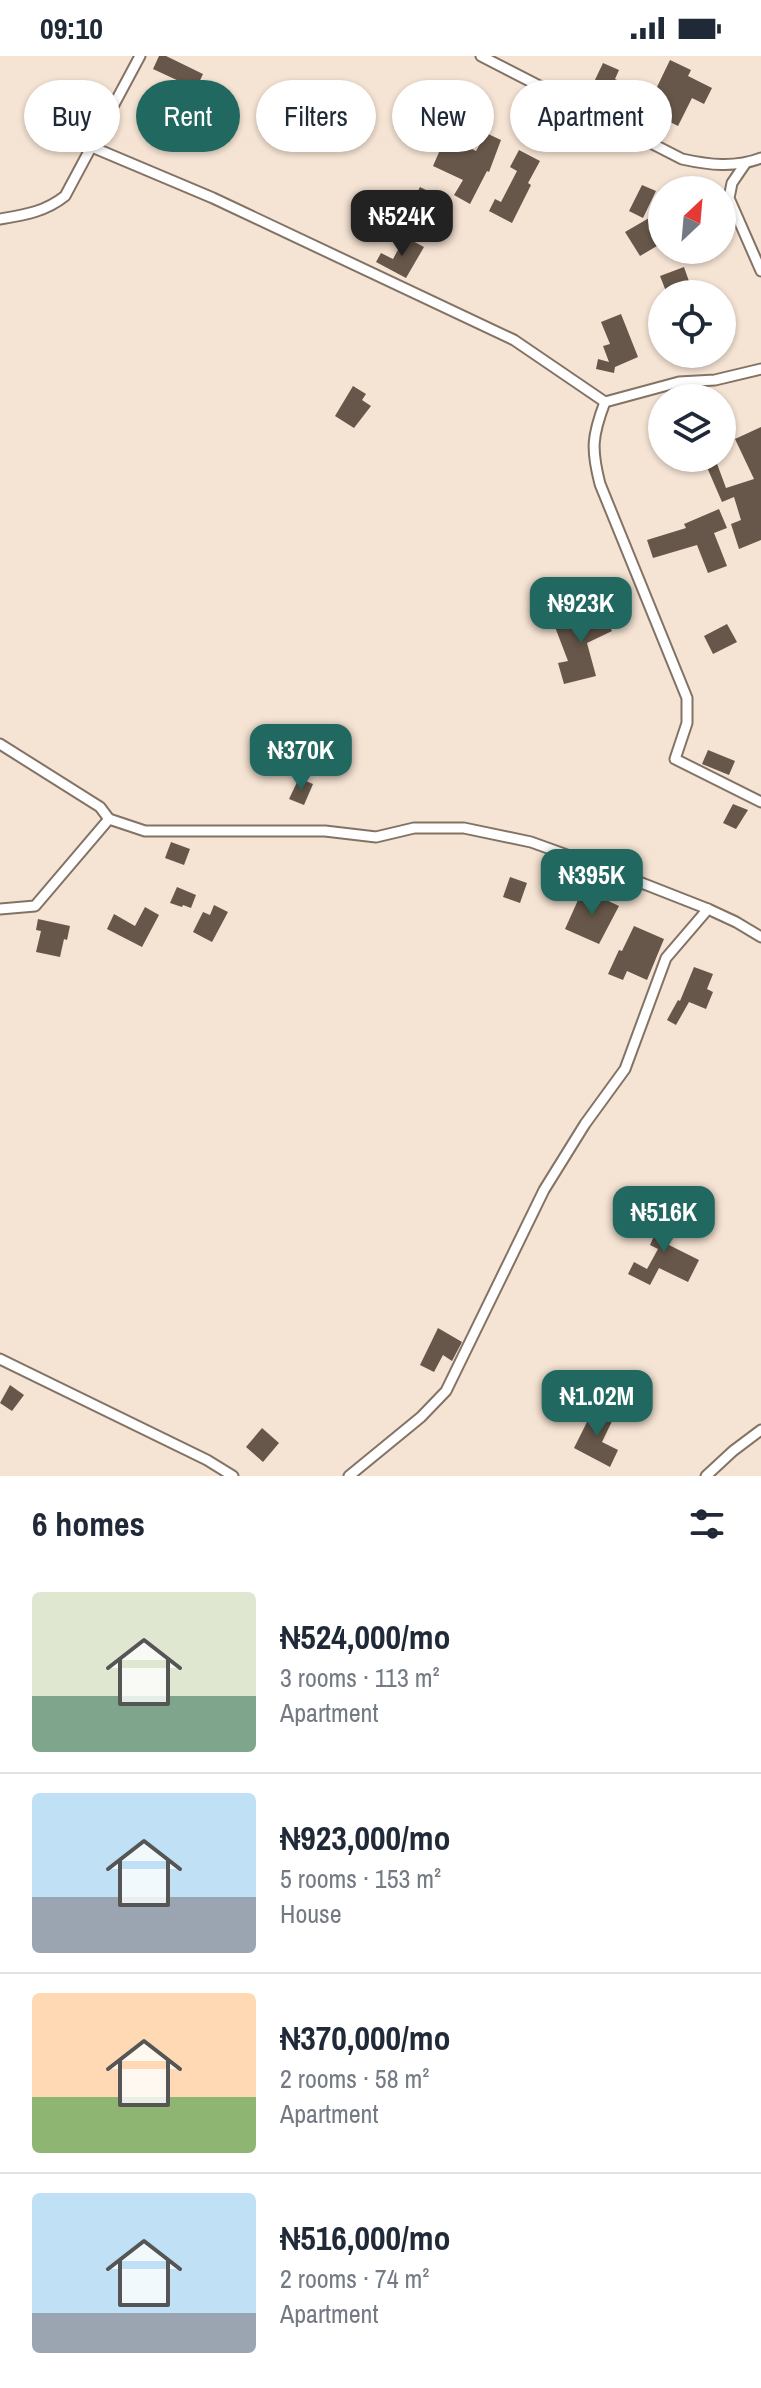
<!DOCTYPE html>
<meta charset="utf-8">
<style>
body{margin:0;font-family:"Archivo Narrow",sans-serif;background:#f6f6f7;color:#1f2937;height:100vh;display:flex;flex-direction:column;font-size:30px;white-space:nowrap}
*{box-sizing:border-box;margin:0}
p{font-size:26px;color:#747a83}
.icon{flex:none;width:44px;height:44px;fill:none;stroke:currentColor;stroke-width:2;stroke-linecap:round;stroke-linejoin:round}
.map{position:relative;height:1420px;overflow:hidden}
.sheet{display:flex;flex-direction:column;background:#fff;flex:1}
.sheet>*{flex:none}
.guide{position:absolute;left:24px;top:24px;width:714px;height:72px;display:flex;gap:16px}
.needle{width:52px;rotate:26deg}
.buttons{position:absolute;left:648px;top:120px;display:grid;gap:16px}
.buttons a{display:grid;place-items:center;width:88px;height:88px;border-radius:50%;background:#fff;box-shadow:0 2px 6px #0004;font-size:40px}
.price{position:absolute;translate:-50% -68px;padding:0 18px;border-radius:16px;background:#216960;color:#fff;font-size:26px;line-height:52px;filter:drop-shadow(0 2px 4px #0008)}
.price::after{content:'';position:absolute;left:50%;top:48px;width:24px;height:18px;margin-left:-12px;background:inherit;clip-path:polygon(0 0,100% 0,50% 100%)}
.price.active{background:#222;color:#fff}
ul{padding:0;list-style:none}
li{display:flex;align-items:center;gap:24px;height:200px;padding:0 32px}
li+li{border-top:2px solid #e0e1e3}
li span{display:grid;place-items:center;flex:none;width:224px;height:160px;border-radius:8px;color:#555}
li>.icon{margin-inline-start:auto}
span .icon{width:96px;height:96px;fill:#fffc;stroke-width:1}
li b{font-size:34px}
h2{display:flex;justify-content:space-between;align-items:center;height:96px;padding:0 32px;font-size:34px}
.pill{padding:0 28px;border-radius:36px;background:#fff;box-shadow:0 2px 6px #0004;font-size:28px;line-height:72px}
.pill.active{background:#216960;color:#fff}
.status{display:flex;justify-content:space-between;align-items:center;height:56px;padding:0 40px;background:#fff;direction:ltr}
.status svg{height:22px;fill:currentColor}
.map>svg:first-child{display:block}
.building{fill:#67574a}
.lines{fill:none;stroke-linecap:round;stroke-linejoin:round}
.street-casing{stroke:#837365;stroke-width:13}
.street{stroke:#fff;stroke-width:9}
</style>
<div class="status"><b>09:10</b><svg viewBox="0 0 49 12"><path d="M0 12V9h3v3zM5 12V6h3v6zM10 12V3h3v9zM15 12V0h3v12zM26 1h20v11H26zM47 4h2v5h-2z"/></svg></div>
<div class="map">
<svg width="761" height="1420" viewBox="0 0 761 1420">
<rect width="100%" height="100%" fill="#f5e3d3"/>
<g class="building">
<path d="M 159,0 L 166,0 L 203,18 L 196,33 L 153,13 Z"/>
<path d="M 670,4 L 691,14 L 688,20 L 712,32 L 704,48 L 692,42 L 678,70 L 660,61 L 656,71 L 641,64 L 643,59 L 623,50 L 622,54 L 603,46 L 602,48 L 590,40 L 597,28 L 594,26 L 603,7 L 619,14 L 615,23 L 640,35 L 644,27 L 656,33 Z"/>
<path d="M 486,77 L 501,84 L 489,116 L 487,115 L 470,148 L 454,139 L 463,124 L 433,110 L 443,87 L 453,92 L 456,85 L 476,95 Z"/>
<path d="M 519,94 L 540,105 L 528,127 L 531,129 L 512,167 L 489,155 L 495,143 L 501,146 L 517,115 L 510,111 Z"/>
<path d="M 642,129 L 656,135 L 643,162 L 629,155 Z"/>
<path d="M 420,131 L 446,144 L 431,173 L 405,159 Z"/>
<path d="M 649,162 L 656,173 L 662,170 L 662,187 L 640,200 L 625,176 Z"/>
<path d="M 405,181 L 424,191 L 406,222 L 376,206 L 381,197 L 393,203 Z"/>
<path d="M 684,211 L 691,231 L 673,238 L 667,238 L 660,220 Z"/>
<path d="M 621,258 L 638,301 L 615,311 L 614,317 L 596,313 L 598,303 L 609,306 L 603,290 L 610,288 L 601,266 Z"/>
<path d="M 353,330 L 366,338 L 362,344 L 371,350 L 354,372 L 335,360 Z"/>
<path d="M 761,371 L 761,484 L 739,493 L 731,468 L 741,464 L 734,441 L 722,446 L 706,409 L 716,405 L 726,432 L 754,423 L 735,383 Z"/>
<path d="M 719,453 L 727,472 L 714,477 L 727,510 L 708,517 L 697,489 L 653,502 L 647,484 L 686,472 L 684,468 Z"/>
<path d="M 600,552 L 612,575 L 587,587 L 596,620 L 564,628 L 558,607 L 568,605 L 555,571 Z"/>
<path d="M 727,568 L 737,586 L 713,598 L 704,580 Z"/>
<path d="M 708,694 L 735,705 L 729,719 L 702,708 Z"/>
<path d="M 299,722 L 313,728 L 304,749 L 289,743 Z"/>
<path d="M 733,748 L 748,754 L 736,773 L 723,767 Z"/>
<path d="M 171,786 L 190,793 L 184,809 L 165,802 Z"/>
<path d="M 510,821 L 527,827 L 520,847 L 503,841 Z"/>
<path d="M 177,831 L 196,839 L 191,852 L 183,849 L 182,851 L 170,847 Z"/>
<path d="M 583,833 L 619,850 L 599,888 L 565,873 Z"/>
<path d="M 214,849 L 228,856 L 212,886 L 193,876 L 203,856 L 210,859 Z"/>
<path d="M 145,851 L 159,859 L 142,891 L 107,873 L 114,858 L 135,870 Z"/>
<path d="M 38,863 L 70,870 L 67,884 L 64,883 L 60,901 L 36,896 L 41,875 L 36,874 Z"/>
<path d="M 634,870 L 664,883 L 647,924 L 627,915 L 623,924 L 608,918 L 619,894 L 622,895 Z"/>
<path d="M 694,911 L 713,918 L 707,933 L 713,936 L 706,953 L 689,946 L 676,969 L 667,964 L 678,944 L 680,945 Z"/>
<path d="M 647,1157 L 677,1172 L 669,1189 L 699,1204 L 688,1226 L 659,1212 L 650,1229 L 628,1218 L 634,1206 L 647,1213 L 658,1193 L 650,1189 L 655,1178 L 640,1171 Z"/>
<path d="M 438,1272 L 462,1286 L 452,1305 L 443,1299 L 434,1316 L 420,1309 Z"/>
<path d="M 10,1329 L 24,1339 L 12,1355 L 0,1347 Z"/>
<path d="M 594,1352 L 614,1361 L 602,1386 L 618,1394 L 610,1411 L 574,1392 Z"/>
<path d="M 262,1372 L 279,1387 L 263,1406 L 246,1391 Z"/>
</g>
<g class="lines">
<g class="street-casing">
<g id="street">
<path d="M 481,0 L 682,103 C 709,109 735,112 761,102"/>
<path d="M 92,91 L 213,142 L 514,284 L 605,346"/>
<path d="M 745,108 L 732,127 L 729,142 L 761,215"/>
<path d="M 0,163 C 24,159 45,156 65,140 L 140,0"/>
<path d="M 605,346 C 592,380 591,393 600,428 L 687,642 L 687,667 L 675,703 L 761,746"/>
<path d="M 605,346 L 679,326 L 715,324 L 761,313"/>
<path d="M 0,688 L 100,751 L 109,763"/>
<path d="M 0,853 L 35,850 L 109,763 L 145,775 L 325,775 L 376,781 L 414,772 L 464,772 L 531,786 L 606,813 L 708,853 L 736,866 L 761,881"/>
<path d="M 0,1303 L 207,1404 L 233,1420"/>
<path d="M 349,1420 L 421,1361 L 446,1335 L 544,1134 L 585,1068 L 625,1013 L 666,902 L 708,853"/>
<path d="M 706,1420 L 733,1395 L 761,1374"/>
</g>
</g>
<use href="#street" class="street"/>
</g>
</svg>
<div class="buttons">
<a><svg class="needle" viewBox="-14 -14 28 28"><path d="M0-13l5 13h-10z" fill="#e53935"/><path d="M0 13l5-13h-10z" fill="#747a83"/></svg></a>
<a><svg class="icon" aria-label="locate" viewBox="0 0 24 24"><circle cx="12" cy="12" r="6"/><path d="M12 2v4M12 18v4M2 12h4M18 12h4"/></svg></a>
<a><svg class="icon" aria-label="layers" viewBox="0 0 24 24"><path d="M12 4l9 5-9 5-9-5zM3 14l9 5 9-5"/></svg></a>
</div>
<b class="price active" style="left:402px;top:202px">₦524K</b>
<b class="price" style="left:581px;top:589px">₦923K</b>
<b class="price" style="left:301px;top:736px">₦370K</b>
<b class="price" style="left:592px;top:861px">₦395K</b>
<b class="price" style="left:664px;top:1198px">₦516K</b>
<b class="price" style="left:597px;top:1382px">₦1.02M</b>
<div class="guide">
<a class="pill">Buy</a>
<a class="pill active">Rent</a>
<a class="pill">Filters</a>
<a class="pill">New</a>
<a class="pill">Apartment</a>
</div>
</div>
<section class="sheet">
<h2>6 homes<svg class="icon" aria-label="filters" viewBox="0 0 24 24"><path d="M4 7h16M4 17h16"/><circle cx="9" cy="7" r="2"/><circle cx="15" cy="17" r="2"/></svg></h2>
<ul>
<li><span style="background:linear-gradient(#dfe7d0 65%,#7fa58c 0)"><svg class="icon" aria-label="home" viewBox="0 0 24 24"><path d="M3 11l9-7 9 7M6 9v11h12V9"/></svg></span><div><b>₦524,000/mo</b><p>3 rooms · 113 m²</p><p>Apartment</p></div></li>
<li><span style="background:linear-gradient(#bfe0f5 65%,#9aa5b1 0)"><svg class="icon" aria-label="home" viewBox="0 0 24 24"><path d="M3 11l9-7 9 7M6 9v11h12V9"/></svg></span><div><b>₦923,000/mo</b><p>5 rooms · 153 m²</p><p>House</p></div></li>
<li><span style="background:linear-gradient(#ffd9b3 65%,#8fb573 0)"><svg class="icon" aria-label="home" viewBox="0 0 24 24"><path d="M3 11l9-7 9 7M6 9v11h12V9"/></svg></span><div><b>₦370,000/mo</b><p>2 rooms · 58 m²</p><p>Apartment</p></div></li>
<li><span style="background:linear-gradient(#bfe0f5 75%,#9aa5b1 0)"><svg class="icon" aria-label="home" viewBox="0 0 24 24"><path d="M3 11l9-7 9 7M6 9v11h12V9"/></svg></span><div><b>₦516,000/mo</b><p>2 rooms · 74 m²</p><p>Apartment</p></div></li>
</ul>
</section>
